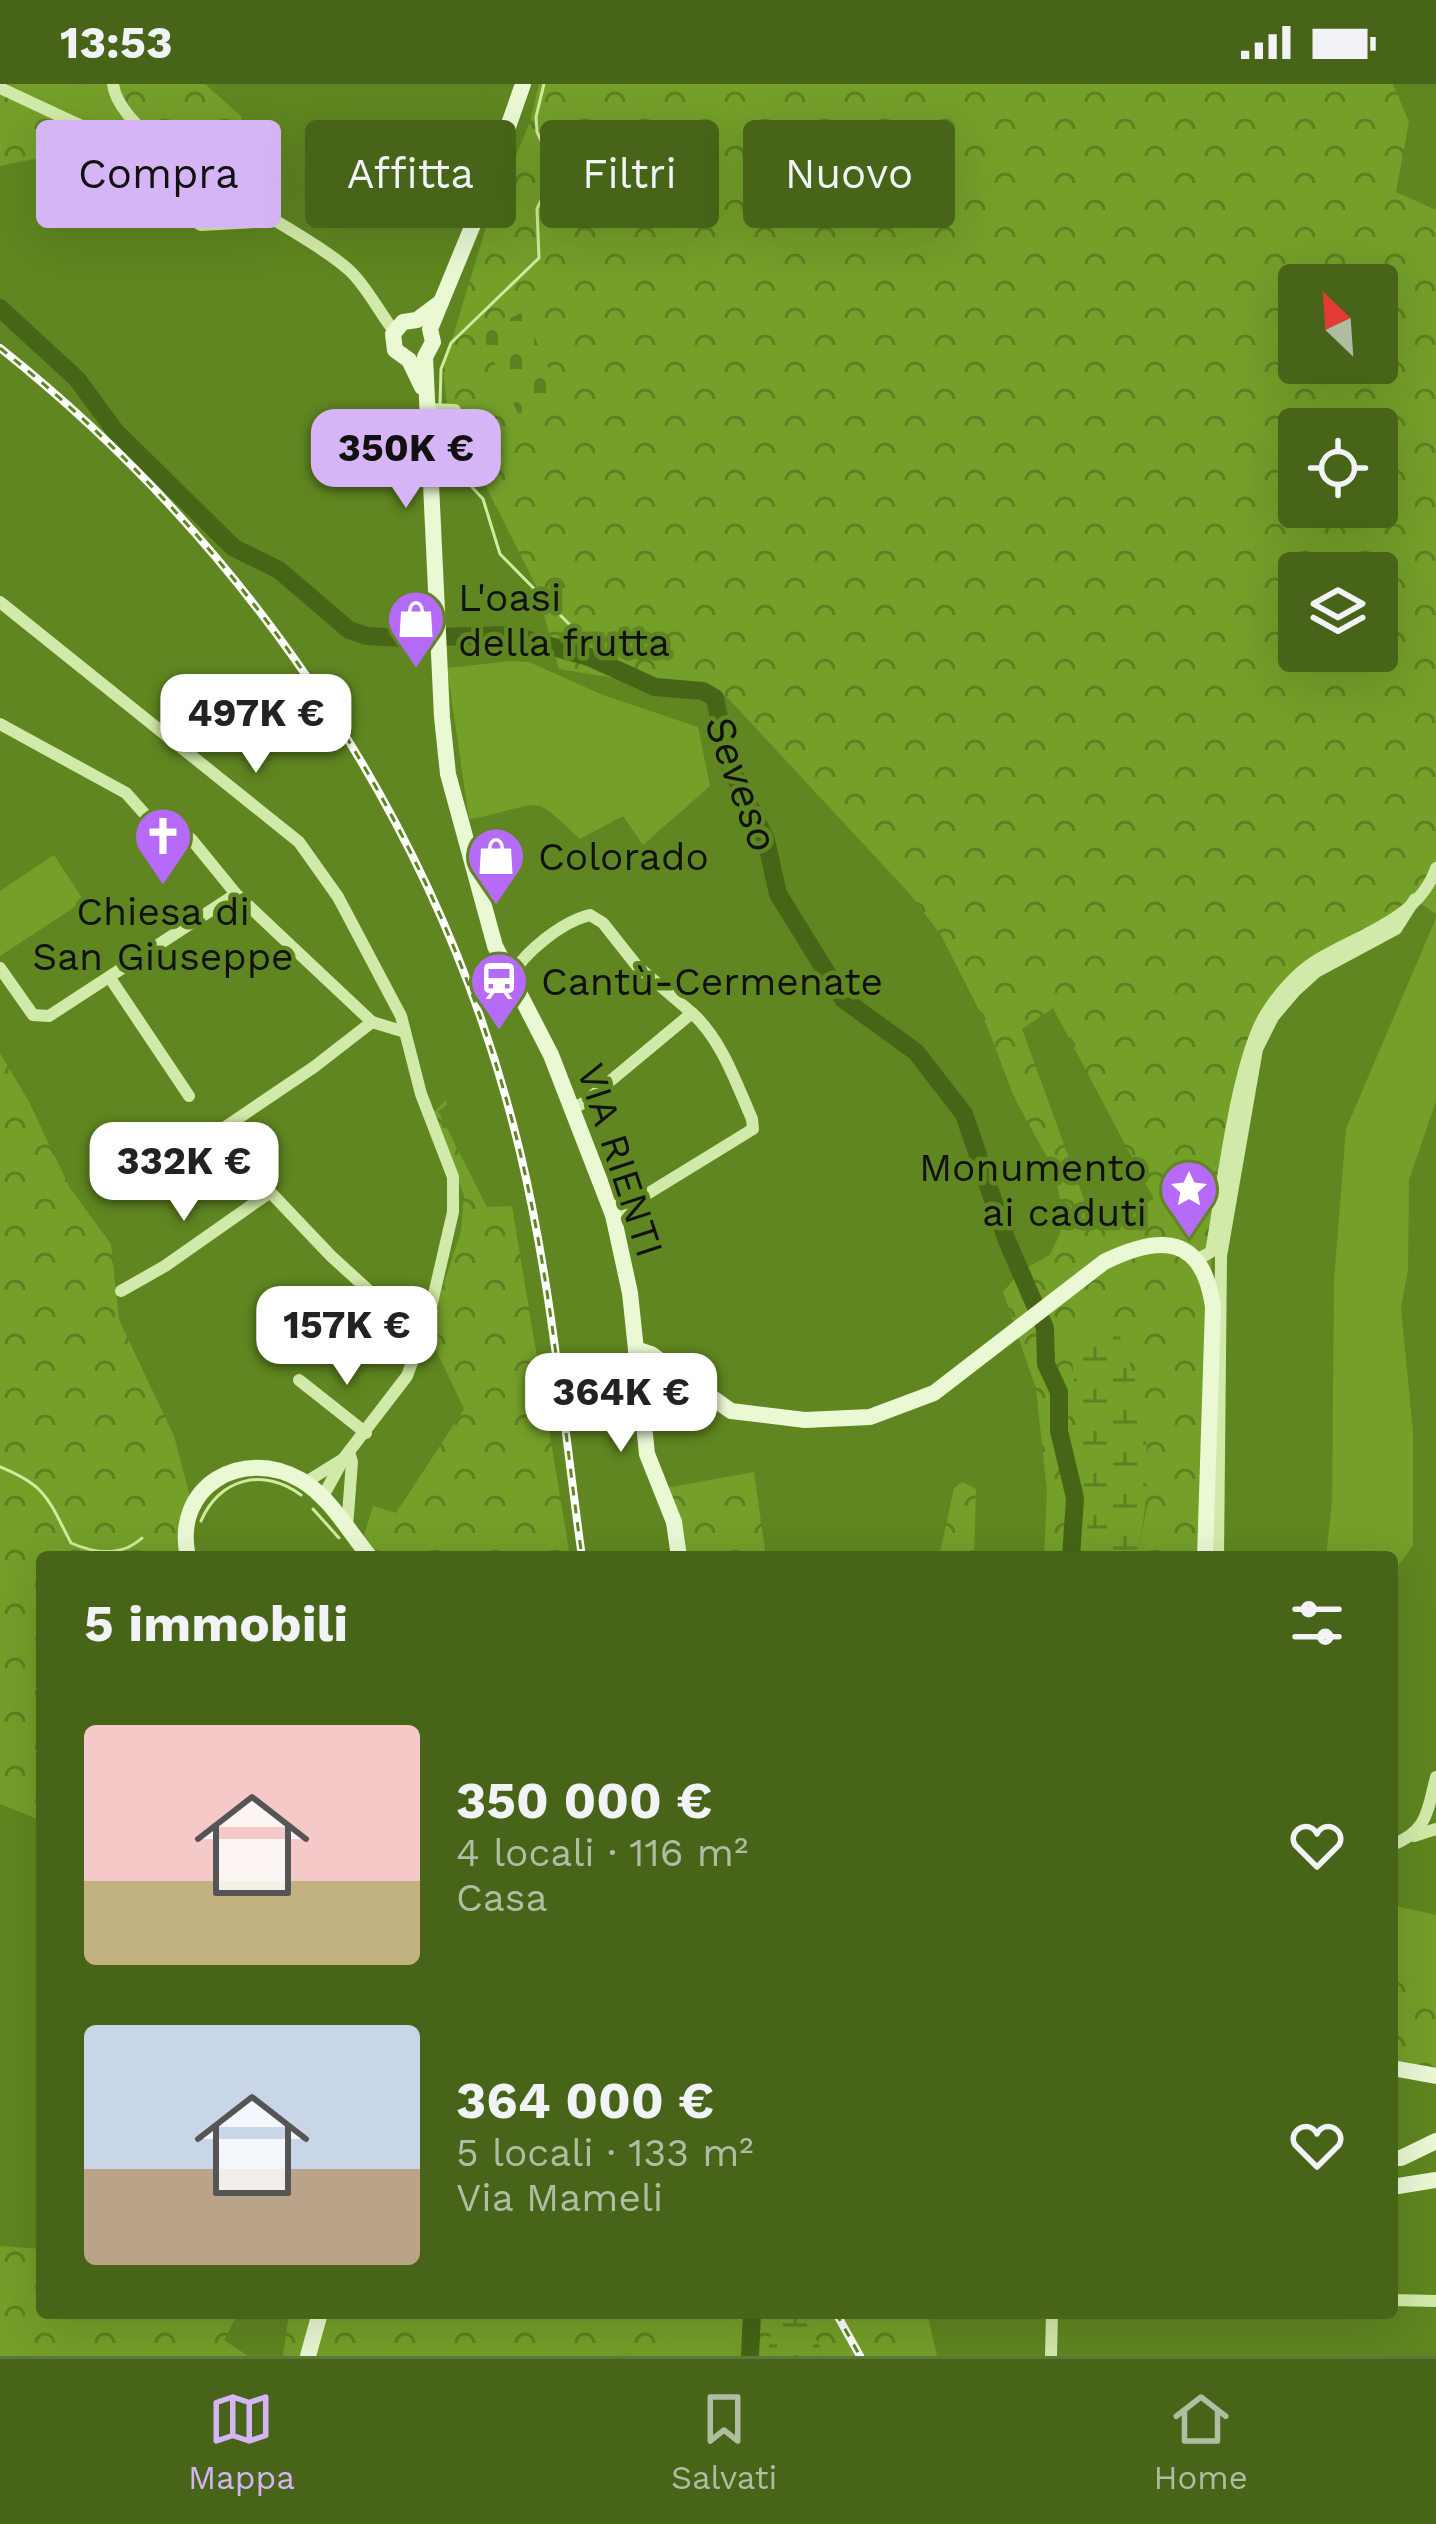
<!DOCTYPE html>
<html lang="it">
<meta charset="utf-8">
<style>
body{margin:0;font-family:"Work Sans",sans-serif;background:#4e6a21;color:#f1f3f6;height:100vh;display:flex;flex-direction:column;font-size:45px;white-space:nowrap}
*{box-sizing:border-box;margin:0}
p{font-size:39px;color:#b0bda2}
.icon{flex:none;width:66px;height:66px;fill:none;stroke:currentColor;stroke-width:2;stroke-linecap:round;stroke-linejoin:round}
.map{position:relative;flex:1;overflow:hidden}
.sheet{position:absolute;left:36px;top:1467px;width:1362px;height:768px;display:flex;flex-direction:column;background:#476418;border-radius:12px;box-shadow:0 12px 48px #0002}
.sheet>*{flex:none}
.banner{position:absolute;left:36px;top:36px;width:1365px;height:108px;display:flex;gap:24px}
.needle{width:78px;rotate:335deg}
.tools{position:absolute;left:1278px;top:180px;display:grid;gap:24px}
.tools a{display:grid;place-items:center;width:120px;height:120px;border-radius:12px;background:#476418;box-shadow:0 12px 48px #0002;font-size:60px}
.price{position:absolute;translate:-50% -102px;padding:0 27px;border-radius:24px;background:#fff;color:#222;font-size:39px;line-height:78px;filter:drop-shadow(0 3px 6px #0008)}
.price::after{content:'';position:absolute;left:50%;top:72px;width:36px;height:27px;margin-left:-18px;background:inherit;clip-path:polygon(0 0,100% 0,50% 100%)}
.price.on{background:#d6b5f7;color:#111}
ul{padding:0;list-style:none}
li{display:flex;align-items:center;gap:36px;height:300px;padding:0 48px}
li span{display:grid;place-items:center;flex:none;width:336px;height:240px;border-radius:12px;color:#555}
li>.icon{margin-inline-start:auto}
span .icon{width:144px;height:144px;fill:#fffc;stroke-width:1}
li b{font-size:51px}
h2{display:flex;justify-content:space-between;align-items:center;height:144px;padding:0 48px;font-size:51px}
.pill{padding:0 42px;border-radius:12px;background:#476418;box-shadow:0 12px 48px #0002;font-size:42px;line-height:108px}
.pill.on{background:#d6b5f7;color:#111}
.status{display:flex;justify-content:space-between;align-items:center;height:84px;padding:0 60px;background:#476418;direction:ltr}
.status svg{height:33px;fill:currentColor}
.tabs{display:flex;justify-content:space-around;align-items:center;height:168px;border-top:3px solid #5f7837;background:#476418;font-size:33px;color:#b0bda2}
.tabs a{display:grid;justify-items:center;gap:6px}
.tabs .on{color:#d6b5f7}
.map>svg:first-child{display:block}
.green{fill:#749f29}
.forest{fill:url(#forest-crowns);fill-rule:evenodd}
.wetland{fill:url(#wetland-marsh)}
.cemetery{fill:url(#cemetery-stones)}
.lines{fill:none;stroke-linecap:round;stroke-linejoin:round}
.stream{stroke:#d0eb9d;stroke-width:3}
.river{stroke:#466516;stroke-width:18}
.street{stroke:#d2eaa9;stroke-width:12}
.secondary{stroke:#eaf8d4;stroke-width:16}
.rail-casing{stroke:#fff;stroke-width:8}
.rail{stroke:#5f8620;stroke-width:3;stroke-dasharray:9;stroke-linecap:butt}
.labels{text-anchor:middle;stroke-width:9;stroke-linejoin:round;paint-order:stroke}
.poi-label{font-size:39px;fill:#111;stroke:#5f8620;text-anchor:start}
.street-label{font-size:39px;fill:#111;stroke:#5f8620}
.water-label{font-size:42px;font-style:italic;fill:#111;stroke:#5f8620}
</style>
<div class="status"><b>13:53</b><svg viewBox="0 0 49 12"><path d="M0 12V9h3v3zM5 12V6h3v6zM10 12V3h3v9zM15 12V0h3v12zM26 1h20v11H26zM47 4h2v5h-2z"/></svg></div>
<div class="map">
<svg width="1436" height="2272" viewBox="0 0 1436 2272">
<defs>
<pattern id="forest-crowns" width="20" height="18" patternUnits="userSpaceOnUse" patternTransform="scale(3)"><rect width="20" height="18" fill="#749f29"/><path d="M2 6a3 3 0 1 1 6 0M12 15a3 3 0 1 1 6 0" fill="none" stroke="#5e8022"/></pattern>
<pattern id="wetland-marsh" width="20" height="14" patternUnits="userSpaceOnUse" patternTransform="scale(3)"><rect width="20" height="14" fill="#749f29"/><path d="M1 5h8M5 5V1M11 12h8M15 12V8" fill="none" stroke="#5e8022"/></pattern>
<pattern id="cemetery-stones" width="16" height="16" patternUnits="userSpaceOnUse" patternTransform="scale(3)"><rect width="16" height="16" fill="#749f29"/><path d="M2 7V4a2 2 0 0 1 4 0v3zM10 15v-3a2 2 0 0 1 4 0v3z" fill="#5e8022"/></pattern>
</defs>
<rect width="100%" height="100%" fill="#5f8620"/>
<g class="green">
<path d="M 10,0 L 73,0 L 115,12 L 131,38 L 110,44 Z"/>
<path d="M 511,577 L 529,578 L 603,611 L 698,643 L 710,702 L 643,761 L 623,732 L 580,755 C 568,745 554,728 540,722 C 527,718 488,734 469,735 L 447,584 Z"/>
<path d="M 54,771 L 84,817 L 0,872 L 0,807 Z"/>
<path d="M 1436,834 L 1436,1017 L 1409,1096 L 1408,1185 L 1401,1224 L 1413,1348 L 1413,1462 L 1392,1490 L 1392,1473 L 1326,1473 L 1332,1417 L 1334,1196 L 1346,1045 Z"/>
<path d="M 1392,1821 L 1436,1831 L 1436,1905 L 1422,1897 L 1392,1895 Z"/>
<path d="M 677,2229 L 738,2229 L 727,2272 L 616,2272 L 671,2258 Z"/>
</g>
<g class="forest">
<path d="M 0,0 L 10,0 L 110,44 L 86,102 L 34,75 L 0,82 Z"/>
<path d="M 73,0 L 205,0 L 242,33 L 213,97 L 131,38 L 115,12 Z"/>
<path d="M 539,0 L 1393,0 L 1409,38 L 1396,108 L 1436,126 L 1436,830 L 1414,815 L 1267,927 L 1211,1168 L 1213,1223 L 1205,1473 L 1137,1473 L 1147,1422 L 1073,1262 L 1090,1473 L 1044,1473 L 1047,1407 L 1036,1305 L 1003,1208 L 1022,1186 L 1050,1171 L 1060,1150 L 1062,1122 L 1053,1084 L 1014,1013 L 987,942 L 941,851 L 909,809 L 726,612 L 559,585 L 536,502 L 448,327 L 443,285 L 487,140 L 530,38 ZM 1299,201 L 1377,201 L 1377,279 L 1299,279 ZM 1299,345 L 1377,345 L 1377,423 L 1299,423 ZM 1299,489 L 1377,489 L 1377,567 L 1299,567 ZM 1053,924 L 1154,1115 L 1094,1143 L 1022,945 Z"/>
<path d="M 0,969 L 28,1016 L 70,1104 L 111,1160 L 119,1236 L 174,1352 L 192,1420 L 188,1473 L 42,1473 L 42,1737 L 0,1720 Z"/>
<path d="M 446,1016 L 447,1021 L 438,1027 L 487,1123 L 512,1122 L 570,1473 L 357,1473 L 373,1422 L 396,1429 L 464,1325 L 428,1249 L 461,1147 L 464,1112 L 434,1028 Z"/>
<path d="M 754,1388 L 766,1473 L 675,1473 L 665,1404 Z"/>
<path d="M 962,1398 L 976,1405 L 974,1473 L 939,1473 L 954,1404 Z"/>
<path d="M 1392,1895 L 1422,1897 L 1436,1905 L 1436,1992 L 1392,1984 Z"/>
<path d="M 0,2162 L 42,2165 L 42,2229 L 238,2229 L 224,2256 L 248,2272 L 0,2272 Z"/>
<path d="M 289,2229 L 677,2229 L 677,2230 L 672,2258 L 616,2272 L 283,2272 Z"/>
<path d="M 738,2229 L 773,2229 L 768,2272 L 727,2272 Z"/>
<path d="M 804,2229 L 927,2229 L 937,2272 L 824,2272 Z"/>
</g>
<g class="wetland">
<path d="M 1109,1236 C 1122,1251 1126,1268 1132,1287 C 1153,1348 1150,1410 1137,1473 L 1090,1473 L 1072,1275 L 1073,1262 L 1090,1237 Z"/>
<path d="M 773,2229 L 804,2229 L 824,2272 L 768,2272 Z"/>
</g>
<path class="cemetery" d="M 523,228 L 561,311 L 518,330 L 481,248 Z"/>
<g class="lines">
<g class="stream">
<path d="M 440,321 L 441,285 L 451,259 L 539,174 L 537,125 L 555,86 L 537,48 L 536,33 L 544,0"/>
<path d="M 439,330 L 440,360 L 445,374 L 483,415 L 500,470 L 569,540 L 589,573"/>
<path d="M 0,1383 C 47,1402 48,1415 71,1459 C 96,1470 121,1473 142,1454"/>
<path d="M 313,1425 L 339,1454"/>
<path d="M 201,1437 C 219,1394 264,1383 301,1411"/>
</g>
<g class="river">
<path d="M 0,224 L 77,295 L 116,348 L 234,464 L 279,486 L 349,546 L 367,552 L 403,554 L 511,551 L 589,573 L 655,603 L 703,607 L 715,614 L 728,678 L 766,756 L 778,810 L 843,915 L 916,968 L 964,1030 L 1007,1157 L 1045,1244 L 1046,1280 L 1059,1308 L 1059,1347 L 1075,1414 L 1071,1473"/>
<path d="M 750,2272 L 752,2229"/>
</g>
<g class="street">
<path d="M 113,0 C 121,65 301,141 350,187 C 367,203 379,228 394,247"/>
<path d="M 0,4 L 88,45 L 146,50"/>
<path d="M 182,130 L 201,141 L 272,137"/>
<path d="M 427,325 L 455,326"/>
<path d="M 0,518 L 299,758 L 338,813 L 401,932 L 421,1010 L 453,1093 L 453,1128 L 429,1232 L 407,1292 L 344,1374 L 322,1414"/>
<path d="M 0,640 L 126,709 L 158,745 L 177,743 L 192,756 L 236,810 L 372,938"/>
<path d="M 0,884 L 33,931 L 49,932 L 236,810"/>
<path d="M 510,893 C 525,868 561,838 590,831 L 603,839 L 637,882 L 692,929"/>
<path d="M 110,894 L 189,1012"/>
<path d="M 405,948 L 372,938 L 314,983 L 215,1050 L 331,1172 L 422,1255"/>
<path d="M 572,1025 L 585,1018 L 692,929 C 722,956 736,999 752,1035 L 753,1045 L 613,1131"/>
<path d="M 1196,1176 L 1211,1168 C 1222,1109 1237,969 1269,925 C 1280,908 1297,889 1314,878 C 1356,851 1419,836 1436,784"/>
<path d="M 121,1207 L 165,1182 L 269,1109"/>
<path d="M 299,1296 L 366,1349"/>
<path d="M 306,1398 L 343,1375"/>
<path d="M 347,1443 L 352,1378 L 349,1368"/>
<path d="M 1218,1473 L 1221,1172 L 1257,965 L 1273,933 L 1295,907 L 1316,888 L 1396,845 L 1415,815"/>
<path d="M 1414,1752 L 1436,1745"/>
<path d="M 1392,1761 C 1428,1747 1427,1728 1436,1693"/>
<path d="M 1392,2216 L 1436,2217"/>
<path d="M 1051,2272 L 1052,2229"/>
</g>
<g class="secondary">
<path d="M 523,0 L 479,126 L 430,245 L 433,258 L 425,273 L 442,633 L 448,690 L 495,862 L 551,971 L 613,1131 L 630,1209 L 647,1370 L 674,1438 L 679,1473"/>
<path d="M 422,303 L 409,276 L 395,266 L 393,250 L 403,238 L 417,236 L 441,218"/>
<path d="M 636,1265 L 651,1270 L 731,1327 L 805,1336 L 870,1333 L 934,1309 L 1104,1178 C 1161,1150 1203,1151 1213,1223 L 1205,1473"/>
<path d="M 188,1473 C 172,1402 243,1362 301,1396 C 330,1413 349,1448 370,1473"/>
<path d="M 1392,1984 L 1436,1992"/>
<path d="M 1392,2074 L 1401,2074 L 1436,2057"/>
<path d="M 1392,2103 L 1436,2096"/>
<path d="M 308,2272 L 320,2229"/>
</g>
<g class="rail-casing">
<g id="rail">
<path d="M 0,264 C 255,467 444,750 520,1068 C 552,1201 563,1338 582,1473"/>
<path d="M 836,2229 L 860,2272"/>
</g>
</g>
<use href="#rail" class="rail"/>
</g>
<defs>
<g id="shop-pin" transform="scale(3)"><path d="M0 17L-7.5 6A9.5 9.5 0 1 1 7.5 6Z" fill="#b56af8" stroke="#5f8620"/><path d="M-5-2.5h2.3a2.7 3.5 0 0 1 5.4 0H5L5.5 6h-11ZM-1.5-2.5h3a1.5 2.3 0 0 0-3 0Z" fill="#fff"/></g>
<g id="church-pin" transform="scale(3)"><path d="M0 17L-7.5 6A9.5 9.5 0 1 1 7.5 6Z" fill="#b56af8" stroke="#5f8620"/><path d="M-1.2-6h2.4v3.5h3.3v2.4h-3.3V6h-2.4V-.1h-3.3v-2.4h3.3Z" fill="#fff"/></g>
<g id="station-pin" transform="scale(3)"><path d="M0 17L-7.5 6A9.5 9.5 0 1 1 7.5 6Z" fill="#b56af8" stroke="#5f8620"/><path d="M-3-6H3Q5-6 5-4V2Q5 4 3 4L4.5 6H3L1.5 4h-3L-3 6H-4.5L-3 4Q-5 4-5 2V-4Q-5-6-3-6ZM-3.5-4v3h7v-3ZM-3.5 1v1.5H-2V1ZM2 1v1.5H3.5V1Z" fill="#fff"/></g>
<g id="sight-pin" transform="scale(3)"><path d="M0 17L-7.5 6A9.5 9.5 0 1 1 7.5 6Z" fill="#b56af8" stroke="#5f8620"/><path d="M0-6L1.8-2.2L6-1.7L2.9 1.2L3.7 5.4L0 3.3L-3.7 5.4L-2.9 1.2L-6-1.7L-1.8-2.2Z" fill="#fff"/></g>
</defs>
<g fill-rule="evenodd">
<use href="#shop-pin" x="416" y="535"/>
<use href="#church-pin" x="163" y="752"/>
<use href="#shop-pin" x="496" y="772"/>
<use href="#station-pin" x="499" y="897"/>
<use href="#sight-pin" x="1189" y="1105"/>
</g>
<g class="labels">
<g class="poi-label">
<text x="458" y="527">L'oasi<tspan x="458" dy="45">della frutta</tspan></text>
<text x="538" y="786">Colorado</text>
<text x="163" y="841" text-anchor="middle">Chiesa di<tspan x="163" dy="45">San Giuseppe</tspan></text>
<text x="541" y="911">Cantù-Cermenate</text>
<text x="1147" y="1097" text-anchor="end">Monumento<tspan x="1147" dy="45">ai caduti</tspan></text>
</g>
<g class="street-label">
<text transform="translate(621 1076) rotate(72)" y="14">VIA RIENTI</text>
</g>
<g class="water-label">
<text transform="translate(742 699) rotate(70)" y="15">Seveso</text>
</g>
</g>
</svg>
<div class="tools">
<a><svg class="needle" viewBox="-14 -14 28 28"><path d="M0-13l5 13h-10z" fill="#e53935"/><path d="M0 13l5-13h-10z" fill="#b0bda2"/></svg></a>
<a><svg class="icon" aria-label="locate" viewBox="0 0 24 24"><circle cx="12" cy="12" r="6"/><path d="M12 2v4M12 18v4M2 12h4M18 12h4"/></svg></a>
<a><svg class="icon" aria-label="layers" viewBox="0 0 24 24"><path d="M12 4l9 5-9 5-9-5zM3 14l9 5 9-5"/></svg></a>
</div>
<b class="price on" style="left:406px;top:427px">350K €</b>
<b class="price" style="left:256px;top:692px">497K €</b>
<b class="price" style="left:184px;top:1140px">332K €</b>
<b class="price" style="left:347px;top:1304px">157K €</b>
<b class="price" style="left:621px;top:1371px">364K €</b>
<div class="banner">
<a class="pill on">Compra</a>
<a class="pill">Affitta</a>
<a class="pill">Filtri</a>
<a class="pill">Nuovo</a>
</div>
<section class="sheet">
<h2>5 immobili<svg class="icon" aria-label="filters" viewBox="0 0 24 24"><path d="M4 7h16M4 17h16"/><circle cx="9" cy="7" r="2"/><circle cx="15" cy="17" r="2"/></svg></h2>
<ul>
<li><span style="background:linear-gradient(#f6c9c9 65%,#c2b280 0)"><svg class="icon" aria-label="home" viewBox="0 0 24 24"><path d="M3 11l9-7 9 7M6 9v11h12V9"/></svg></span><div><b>350 000 €</b><p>4 locali · 116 m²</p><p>Casa</p></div><svg class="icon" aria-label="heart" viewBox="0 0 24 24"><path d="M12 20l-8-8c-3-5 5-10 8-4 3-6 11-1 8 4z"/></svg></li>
<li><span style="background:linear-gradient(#c9d6e8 60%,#b9a48a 0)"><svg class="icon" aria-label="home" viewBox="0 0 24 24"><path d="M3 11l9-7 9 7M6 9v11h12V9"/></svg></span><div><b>364 000 €</b><p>5 locali · 133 m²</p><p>Via Mameli</p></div><svg class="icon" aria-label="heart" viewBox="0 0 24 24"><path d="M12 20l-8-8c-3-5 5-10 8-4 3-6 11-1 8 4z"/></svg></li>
</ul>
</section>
</div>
<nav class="tabs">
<a class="on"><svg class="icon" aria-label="map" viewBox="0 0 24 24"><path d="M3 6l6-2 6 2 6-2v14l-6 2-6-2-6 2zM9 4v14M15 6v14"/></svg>Mappa</a>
<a><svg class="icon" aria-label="saved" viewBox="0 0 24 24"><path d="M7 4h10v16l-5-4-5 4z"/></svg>Salvati</a>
<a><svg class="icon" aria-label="home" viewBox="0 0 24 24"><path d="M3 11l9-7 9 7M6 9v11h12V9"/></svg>Home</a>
</nav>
